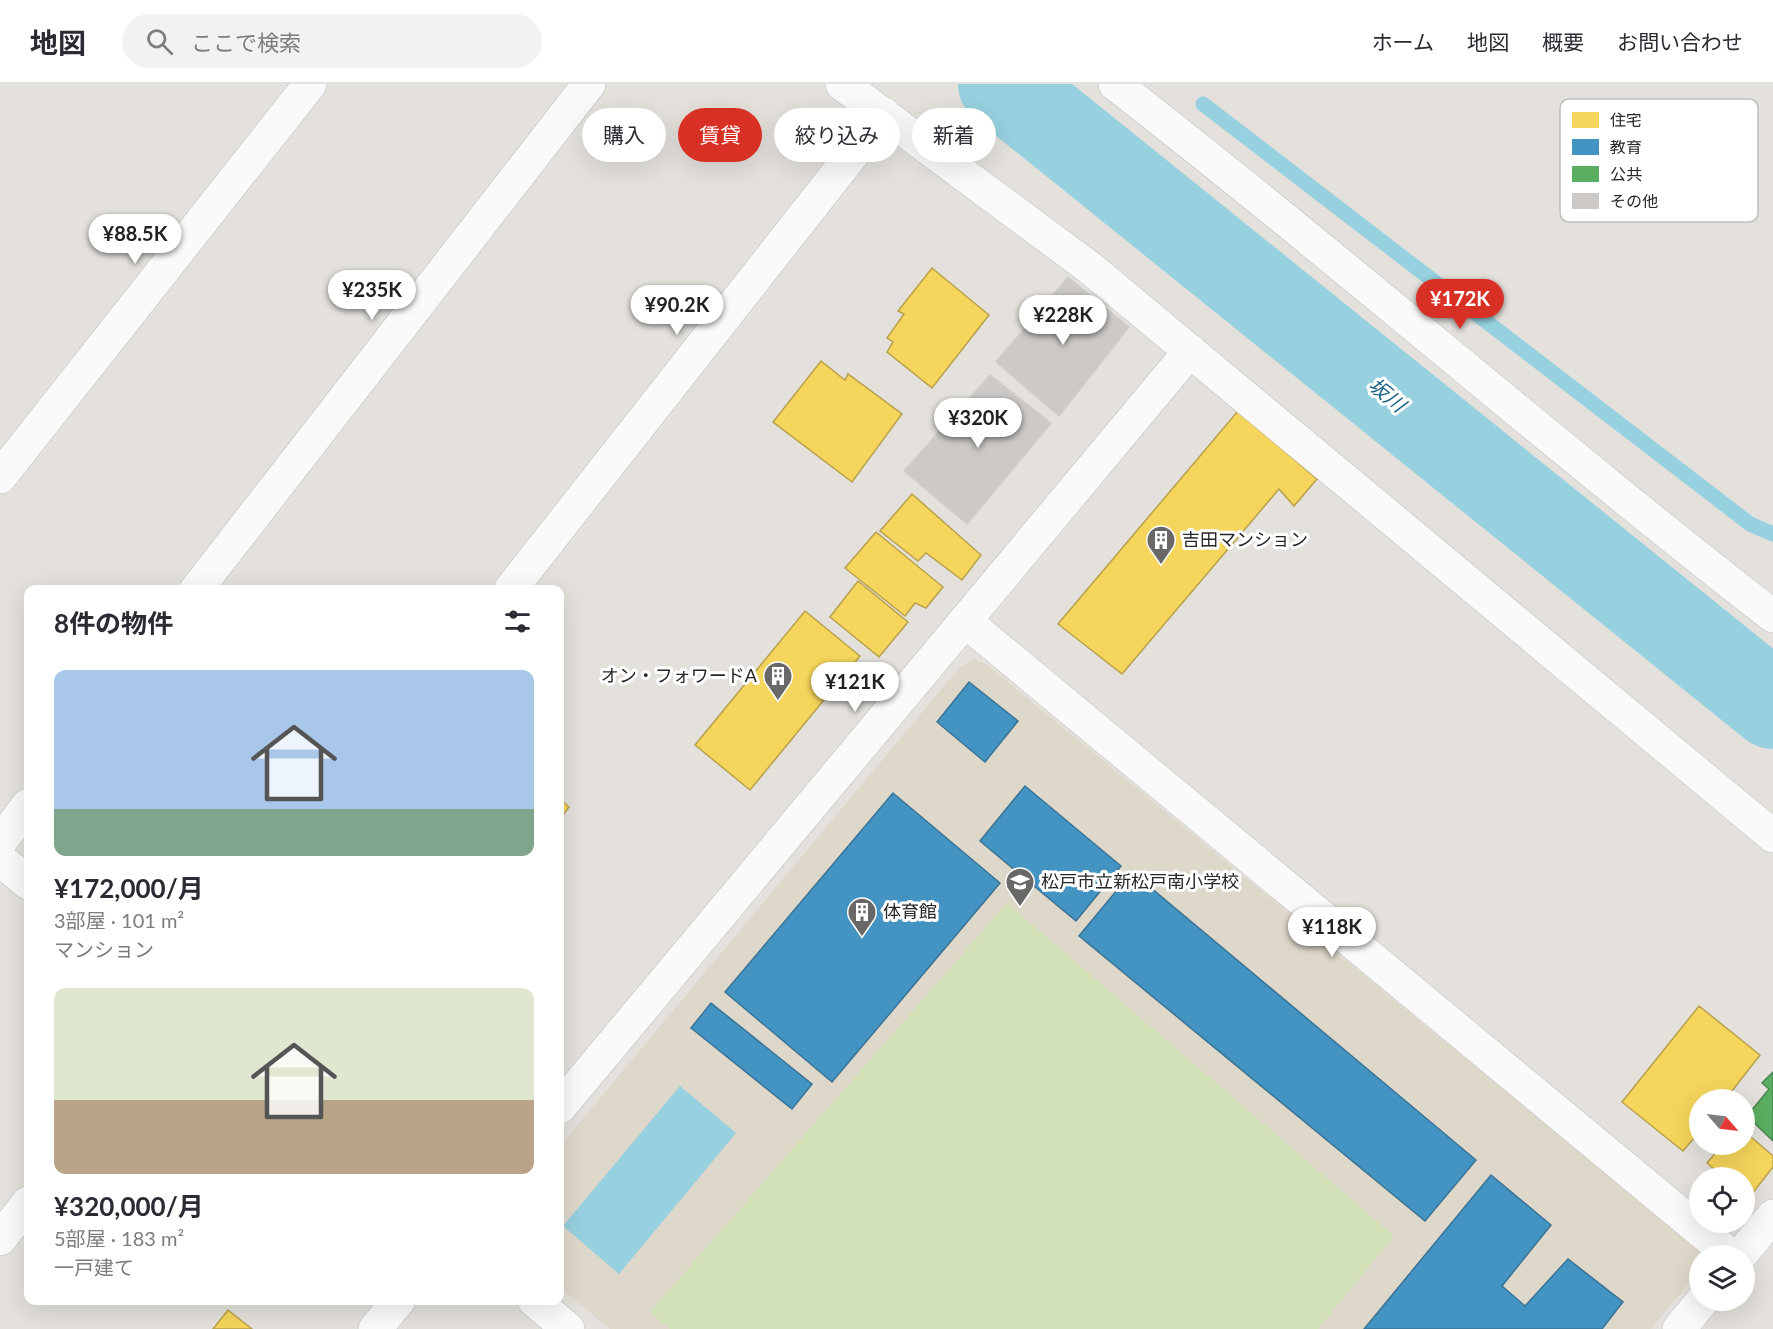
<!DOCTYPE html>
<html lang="ja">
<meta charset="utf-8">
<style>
body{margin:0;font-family:Lato,"Noto Sans JP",sans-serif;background:#f2f2f3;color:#2b2b33;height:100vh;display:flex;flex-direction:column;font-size:22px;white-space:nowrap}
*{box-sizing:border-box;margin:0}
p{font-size:20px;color:#7c7c81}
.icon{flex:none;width:33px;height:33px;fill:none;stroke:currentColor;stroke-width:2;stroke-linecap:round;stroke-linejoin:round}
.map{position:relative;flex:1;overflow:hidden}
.side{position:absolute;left:24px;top:501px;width:540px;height:720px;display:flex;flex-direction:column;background:#fff;border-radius:12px;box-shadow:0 6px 24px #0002}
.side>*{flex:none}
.hud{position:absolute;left:582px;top:24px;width:570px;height:54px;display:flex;gap:12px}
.needle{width:39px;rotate:118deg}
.tools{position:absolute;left:1689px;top:1005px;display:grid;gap:12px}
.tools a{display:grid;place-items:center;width:66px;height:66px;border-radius:50%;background:#fff;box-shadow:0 6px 24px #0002;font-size:30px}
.price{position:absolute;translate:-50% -51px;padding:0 14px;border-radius:21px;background:#fff;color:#222;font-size:20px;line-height:39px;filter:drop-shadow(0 2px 3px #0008)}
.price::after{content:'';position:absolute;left:50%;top:36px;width:18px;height:14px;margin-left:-9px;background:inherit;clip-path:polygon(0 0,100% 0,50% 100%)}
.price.active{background:#d93025;color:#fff}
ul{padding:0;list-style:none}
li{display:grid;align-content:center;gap:12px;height:318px;padding:0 30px}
li span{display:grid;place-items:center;height:186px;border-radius:12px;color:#555}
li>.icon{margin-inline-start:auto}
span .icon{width:108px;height:108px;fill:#fffc;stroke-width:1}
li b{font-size:26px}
h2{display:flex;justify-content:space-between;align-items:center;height:72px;padding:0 30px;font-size:26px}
.pill{padding:0 21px;border-radius:27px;background:#fff;box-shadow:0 6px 24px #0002;font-size:21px;line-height:54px}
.pill.active{background:#d93025;color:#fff}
header{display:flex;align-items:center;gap:36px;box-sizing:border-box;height:84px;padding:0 30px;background:#fff;border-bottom:2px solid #e1e1e2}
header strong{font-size:28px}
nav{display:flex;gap:33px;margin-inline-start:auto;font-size:21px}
.search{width:420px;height:54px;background:#f2f2f3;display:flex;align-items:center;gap:15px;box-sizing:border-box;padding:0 21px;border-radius:33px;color:#7c7c81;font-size:22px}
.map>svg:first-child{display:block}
.education{fill:#ded8cb}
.pitch{fill:#d2e0b7}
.water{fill:#97d0df}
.homes{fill:#f6d55c;stroke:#b8a14c;stroke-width:1.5}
.schools{fill:#4393c3;stroke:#3b7394;stroke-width:1.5}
.public{fill:#5aae61;stroke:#4b8650;stroke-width:1.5}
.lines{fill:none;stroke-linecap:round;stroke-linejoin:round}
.stream{stroke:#97d0df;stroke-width:15}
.river{stroke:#97d0df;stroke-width:88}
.building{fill:#ccc9c6;stroke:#cfcdc9;stroke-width:1.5}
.minor-casing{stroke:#bebdbd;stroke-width:34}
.minor{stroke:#fbfafa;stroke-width:33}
.labels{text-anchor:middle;stroke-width:6;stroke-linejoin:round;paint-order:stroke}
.poi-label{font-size:18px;fill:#272727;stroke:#fff;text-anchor:start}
.water-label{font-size:20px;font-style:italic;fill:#1b6586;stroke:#fff}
.key{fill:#fff;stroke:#bebebe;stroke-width:1.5}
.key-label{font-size:16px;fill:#272727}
</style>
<header>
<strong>地図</strong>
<div class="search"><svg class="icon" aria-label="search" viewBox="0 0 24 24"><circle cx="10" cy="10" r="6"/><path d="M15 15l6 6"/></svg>ここで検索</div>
<nav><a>ホーム</a><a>地図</a><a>概要</a><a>お問い合わせ</a></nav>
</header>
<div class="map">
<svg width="1773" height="1245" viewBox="0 0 1773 1245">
<rect width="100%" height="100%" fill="#e4e1dc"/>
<path class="education" d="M 974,575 L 986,580 L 1699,1167 L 1698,1188 L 1651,1245 L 610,1245 L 560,1204 L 560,1062 L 960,583 Z"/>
<path class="pitch" d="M 1007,819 L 1394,1152 L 1318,1245 L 670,1245 L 650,1228 Z"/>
<path class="water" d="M 680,1002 L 736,1049 L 619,1190 L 563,1142 Z"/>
<g class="homes">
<path d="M 932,184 L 989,231 L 932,304 L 887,268 L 893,258 L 887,254 L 904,230 L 898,227 Z"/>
<path d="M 821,277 L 845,296 L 848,290 L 902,330 L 852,398 L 773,338 Z"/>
<path d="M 1238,327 L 1317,395 L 1294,422 L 1279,405 L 1122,590 L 1058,540 Z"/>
<path d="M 912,410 L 981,471 L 962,496 L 926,469 L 918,477 L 880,447 Z"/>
<path d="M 876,448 L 943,503 L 926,524 L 915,519 L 905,532 L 845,484 Z"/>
<path d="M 858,497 L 908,538 L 879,573 L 830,533 Z"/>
<path d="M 805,527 L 860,572 L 750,706 L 695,661 Z"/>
<path d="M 560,715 L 569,723 L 560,735 Z"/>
<path d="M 1699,922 L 1760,971 L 1725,1016 L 1700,1016 L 1700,1047 L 1683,1067 L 1622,1018 Z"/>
<path d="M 1744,1047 L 1773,1072 L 1773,1083 L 1748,1115 L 1744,1112 L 1744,1094 L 1724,1094 L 1707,1079 L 1723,1060 L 1744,1060 Z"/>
<path d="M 228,1226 L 252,1245 L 213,1245 Z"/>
</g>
<g class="schools">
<path d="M 969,598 L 1018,637 L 985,678 L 937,638 Z"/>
<path d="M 1025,702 L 1121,782 L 1076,837 L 980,757 Z"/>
<path d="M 893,709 L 1000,799 L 832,998 L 725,908 Z"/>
<path d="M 1132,788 L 1476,1076 L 1425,1137 L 1079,852 Z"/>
<path d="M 711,919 L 812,1000 L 792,1025 L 691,944 Z"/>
<path d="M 1491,1091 L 1551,1141 L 1502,1202 L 1525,1222 L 1568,1175 L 1623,1218 L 1602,1245 L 1364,1245 Z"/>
</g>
<path class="public" d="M 1773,988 L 1773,1057 L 1747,1032 L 1769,1005 L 1762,999 Z"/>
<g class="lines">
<path class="stream" d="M 1203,20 L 1750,440 L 1773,450"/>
<path class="river" d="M 1002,0 L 1773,621"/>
</g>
<g class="building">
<path d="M 1068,193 L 1129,243 L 1059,332 L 996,278 Z"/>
<path d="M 990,291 L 1051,339 L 967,440 L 904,387 Z"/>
</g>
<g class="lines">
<g class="minor-casing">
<g id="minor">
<path d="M 842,0 L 1090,184 L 1773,752"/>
<path d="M 1115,0 C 1338,173 1550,359 1773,532"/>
<path d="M 0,393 L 310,0"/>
<path d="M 196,506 L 589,0"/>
<path d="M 510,506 L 884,30"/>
<path d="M 965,537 L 1731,1172"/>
<path d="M 0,758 L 28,721"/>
<path d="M 0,775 L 28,799"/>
<path d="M 560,1023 L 1190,267"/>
<path d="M 0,1155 L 28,1119"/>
<path d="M 1740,1172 L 1773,1132"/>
<path d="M 534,1216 L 568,1245"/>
<path d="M 375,1245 L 399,1216"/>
<path d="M 1679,1245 L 1703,1216"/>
</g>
</g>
<use href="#minor" class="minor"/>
</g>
<defs>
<g id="building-pin" transform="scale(1.5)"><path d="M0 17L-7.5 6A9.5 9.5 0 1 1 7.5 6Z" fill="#696866" stroke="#fff"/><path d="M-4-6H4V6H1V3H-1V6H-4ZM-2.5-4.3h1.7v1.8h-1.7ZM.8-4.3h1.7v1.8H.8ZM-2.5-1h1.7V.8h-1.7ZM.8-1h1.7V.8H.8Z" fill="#fff"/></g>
<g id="school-pin" transform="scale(1.5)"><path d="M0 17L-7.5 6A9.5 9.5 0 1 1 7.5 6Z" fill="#696866" stroke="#fff"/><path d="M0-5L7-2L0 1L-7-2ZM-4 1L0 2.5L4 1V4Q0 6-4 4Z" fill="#fff"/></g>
</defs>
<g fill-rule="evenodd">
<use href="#building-pin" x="1161" y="456"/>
<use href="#building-pin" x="778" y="592"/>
<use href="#school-pin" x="1020" y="798"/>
<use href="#building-pin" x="862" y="828"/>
</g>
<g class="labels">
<g class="poi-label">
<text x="1182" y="462">吉田マンション</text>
<text x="757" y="598" text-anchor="end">オン・フォワードA</text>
<text x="1041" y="804">松戸市立新松戸南小学校</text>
<text x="883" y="834">体育館</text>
</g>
<g class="water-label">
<text transform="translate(1387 311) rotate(39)" y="7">坂川</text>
</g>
</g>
<rect x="1560" y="15" width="198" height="123" rx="9" class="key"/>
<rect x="1572" y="28" width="27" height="16" fill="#f6d55c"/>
<rect x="1572" y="55" width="27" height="16" fill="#4393c3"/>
<rect x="1572" y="82" width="27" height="16" fill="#5aae61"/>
<rect x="1572" y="109" width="27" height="16" fill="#ccc9c6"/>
<g class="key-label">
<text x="1610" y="42">住宅</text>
<text x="1610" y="69">教育</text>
<text x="1610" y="96">公共</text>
<text x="1610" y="123">その他</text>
</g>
</svg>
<div class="tools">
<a><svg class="needle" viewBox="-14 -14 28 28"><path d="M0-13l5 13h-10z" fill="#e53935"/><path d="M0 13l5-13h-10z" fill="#7c7c81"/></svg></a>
<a><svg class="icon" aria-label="locate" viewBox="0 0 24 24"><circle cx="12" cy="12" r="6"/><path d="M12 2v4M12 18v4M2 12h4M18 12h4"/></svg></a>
<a><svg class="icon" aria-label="layers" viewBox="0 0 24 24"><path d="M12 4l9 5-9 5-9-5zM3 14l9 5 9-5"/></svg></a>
</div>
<b class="price" style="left:135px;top:181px">¥88.5K</b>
<b class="price" style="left:372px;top:237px">¥235K</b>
<b class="price active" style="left:1460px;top:246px">¥172K</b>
<b class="price" style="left:677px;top:252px">¥90.2K</b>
<b class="price" style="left:1063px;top:262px">¥228K</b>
<b class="price" style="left:978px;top:365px">¥320K</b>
<b class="price" style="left:855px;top:629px">¥121K</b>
<b class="price" style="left:1332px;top:874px">¥118K</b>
<div class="hud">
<a class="pill">購入</a>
<a class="pill active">賃貸</a>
<a class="pill">絞り込み</a>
<a class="pill">新着</a>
</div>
<section class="side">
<h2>8件の物件<svg class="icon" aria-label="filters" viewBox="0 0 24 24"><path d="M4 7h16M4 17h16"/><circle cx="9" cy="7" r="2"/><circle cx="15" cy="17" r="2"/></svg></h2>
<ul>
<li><span style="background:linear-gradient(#a9c7e8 75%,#7fa58c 0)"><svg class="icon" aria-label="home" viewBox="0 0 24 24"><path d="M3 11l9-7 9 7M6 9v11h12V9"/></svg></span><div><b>¥172,000/月</b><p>3部屋 · 101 m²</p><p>マンション</p></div></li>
<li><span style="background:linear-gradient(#dfe7d0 60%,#b9a48a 0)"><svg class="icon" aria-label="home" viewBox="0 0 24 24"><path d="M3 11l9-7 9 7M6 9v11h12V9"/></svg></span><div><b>¥320,000/月</b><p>5部屋 · 183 m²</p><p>一戸建て</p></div></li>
</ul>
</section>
</div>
